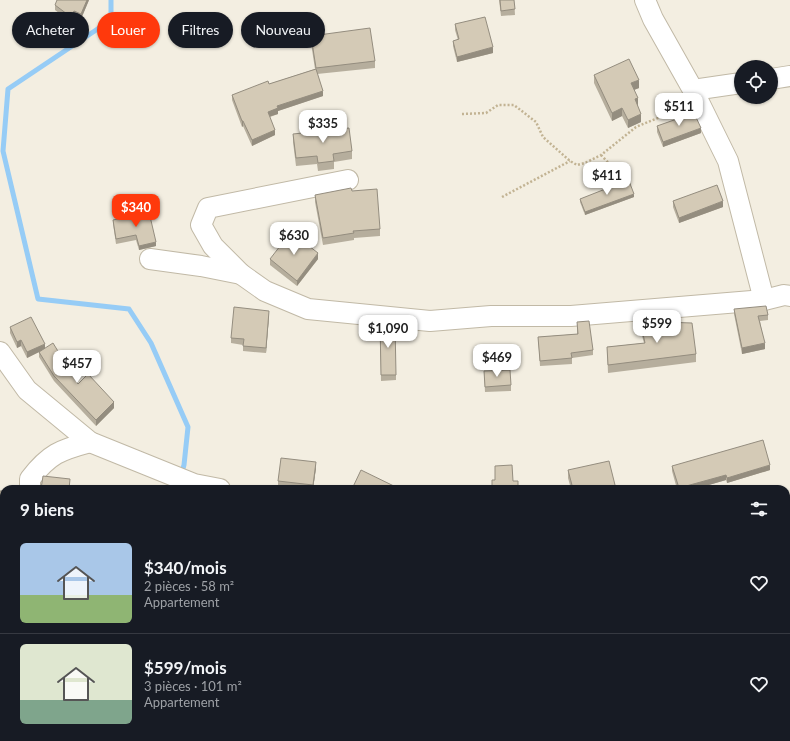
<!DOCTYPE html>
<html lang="fr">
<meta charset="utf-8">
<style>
body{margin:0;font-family:Lato,sans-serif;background:#20242c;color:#f1f3f6;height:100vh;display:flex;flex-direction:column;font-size:15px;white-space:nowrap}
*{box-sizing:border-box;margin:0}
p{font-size:13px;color:#9ea1a6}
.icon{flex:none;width:22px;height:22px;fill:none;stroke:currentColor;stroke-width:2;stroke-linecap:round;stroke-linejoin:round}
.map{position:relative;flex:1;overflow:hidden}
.panel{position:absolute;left:0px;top:485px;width:790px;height:256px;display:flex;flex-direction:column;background:#171b24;border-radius:12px 12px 0 0;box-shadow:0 1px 3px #0004}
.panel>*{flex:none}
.guide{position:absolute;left:12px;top:12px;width:400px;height:36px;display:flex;gap:8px}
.tools{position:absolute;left:734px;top:60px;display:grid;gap:8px}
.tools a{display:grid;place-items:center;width:44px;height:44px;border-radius:50%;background:#171b24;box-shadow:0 1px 3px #0004;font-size:20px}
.price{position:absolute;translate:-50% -34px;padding:0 9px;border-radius:8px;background:#fff;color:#222;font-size:13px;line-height:26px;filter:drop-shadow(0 1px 2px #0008)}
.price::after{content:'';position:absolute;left:50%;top:24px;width:12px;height:9px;margin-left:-6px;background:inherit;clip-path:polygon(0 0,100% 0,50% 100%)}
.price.on{background:#ff390c;color:#fff}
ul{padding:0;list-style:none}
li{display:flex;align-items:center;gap:12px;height:100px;padding:0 20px}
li+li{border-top:1px solid #363941}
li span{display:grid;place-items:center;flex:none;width:112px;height:80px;border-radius:6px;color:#555}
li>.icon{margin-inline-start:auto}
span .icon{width:48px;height:48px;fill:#fffc;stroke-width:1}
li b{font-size:17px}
h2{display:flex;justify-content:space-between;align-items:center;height:48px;padding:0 20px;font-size:17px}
.tag{padding:0 14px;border-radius:18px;background:#171b24;box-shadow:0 1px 3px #0004;font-size:14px;line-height:36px}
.tag.on{background:#ff390c;color:#fff}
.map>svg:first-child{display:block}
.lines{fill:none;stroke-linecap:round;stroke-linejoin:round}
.stream{stroke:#96ccf6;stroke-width:5}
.minor-casing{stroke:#c1b9a6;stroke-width:22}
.path{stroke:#c2b393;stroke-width:2.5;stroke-dasharray:2 2;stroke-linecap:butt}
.minor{stroke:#fff;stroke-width:20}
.wall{fill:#b6ae9d}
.shaded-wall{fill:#948d7f}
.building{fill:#d4cab6;stroke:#948d7f}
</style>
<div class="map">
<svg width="790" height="741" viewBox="0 0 790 741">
<rect width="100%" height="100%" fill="#f3eee1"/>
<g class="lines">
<g class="stream">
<path d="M 111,0 L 111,20 L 8,89 L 3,151 L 38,299 L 129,309 L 151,343 L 188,427 L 184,465 L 181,475"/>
<path d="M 145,737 L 156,741"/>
</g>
<g class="minor-casing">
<g id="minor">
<path d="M 645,0 L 653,19 L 693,90 L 728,161 L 764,300"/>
<path d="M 771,79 L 790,76"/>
<path d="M 693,90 L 741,83"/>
<path d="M 348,180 L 208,208 L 201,225 L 213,246 L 241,274 L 265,291 L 308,309 L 430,321 L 491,316 L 571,316 L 764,300 L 784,295 L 790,296"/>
<path d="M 150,259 L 201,266 L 241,274"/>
<path d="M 0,352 L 27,390 L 90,442 L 194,484 L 220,489"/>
<path d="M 30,489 L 30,479 C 49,454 60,450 90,442"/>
<path d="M 786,621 L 790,622"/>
<path d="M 0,713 L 4,713"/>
<path d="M 54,737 L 55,741"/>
</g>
</g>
<g class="path">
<path d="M 462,114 L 486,113 L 498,105 L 514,105 L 536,122 L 543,137 L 570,161 L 577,165 L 585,163 L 601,155 L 636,127 L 677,110 L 680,106"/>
<path d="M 601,155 L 624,179"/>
<path d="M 502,197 L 570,161"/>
</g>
<use href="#minor" class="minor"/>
</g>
<g class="wall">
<path d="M 89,0 L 81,19 L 74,16 L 71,22 L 55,10 L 55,5 Z"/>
<path d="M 499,0 L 514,0 L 515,15 L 501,16 Z"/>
<path d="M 455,24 L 493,53 L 457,62 L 453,46 L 453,41 L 458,40 L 455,30 Z"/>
<path d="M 311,36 L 375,61 L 375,68 L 317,74 L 323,96 L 278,111 L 278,114 L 270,117 L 275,135 L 252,146 L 243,126 L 242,127 L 232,100 L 232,95 L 269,84 L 315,69 L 311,43 Z"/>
<path d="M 594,75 L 639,88 L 634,90 L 641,122 L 628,128 L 622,116 L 612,121 L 594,83 Z"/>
<path d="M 657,126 L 701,133 L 663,147 L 657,132 Z"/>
<path d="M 293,134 L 352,151 L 352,159 L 334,162 L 334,169 L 318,171 L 317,164 L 296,166 L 293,142 Z"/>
<path d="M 613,187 L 634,197 L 585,215 L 580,202 L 580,199 Z"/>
<path d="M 352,191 L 380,229 L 380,236 L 354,238 L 354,240 L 323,245 L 315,202 L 315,195 Z"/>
<path d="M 673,201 L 723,207 L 679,223 L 673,207 Z"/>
<path d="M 113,220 L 156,246 L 139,250 L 136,240 L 116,244 L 113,224 Z"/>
<path d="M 270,259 L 318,259 L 297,286 L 270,265 Z"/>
<path d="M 734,309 L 768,315 L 768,320 L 760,321 L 765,349 L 742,354 L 734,314 Z"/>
<path d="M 269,316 L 266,353 L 243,351 L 243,345 L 231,343 L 231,338 Z"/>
<path d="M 380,322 L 396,375 L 396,380 L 381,381 Z"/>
<path d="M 577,322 L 593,350 L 593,355 L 572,358 L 572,364 L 540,366 L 538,337 L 577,334 Z"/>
<path d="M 641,325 L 696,354 L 696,362 L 608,373 L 607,347 L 644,343 L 641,332 Z"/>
<path d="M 10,327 L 45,348 L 78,384 L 114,408 L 96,426 L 54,381 L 39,357 L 39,352 L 27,358 L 21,346 L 17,348 L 10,333 Z"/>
<path d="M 484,371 L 511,385 L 511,391 L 485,392 Z"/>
<path d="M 672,466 L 770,470 L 727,483 L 726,480 L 695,489 L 677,489 L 672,471 Z"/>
<path d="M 316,468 L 313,489 L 299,489 L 278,486 L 278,481 Z"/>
<path d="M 568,470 L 616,489 L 571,489 L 568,478 Z"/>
<rect x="0" y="491" width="4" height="52"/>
<path d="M 0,607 L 4,607 L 4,661 L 1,661 L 2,694 L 0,694 Z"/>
<path d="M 786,641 L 790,646 L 790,683 L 786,678 Z"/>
</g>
<g class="shaded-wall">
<path d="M 87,0 L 89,0 L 81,19 L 81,14 Z"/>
<path d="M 74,11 L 74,16 L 71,22 L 71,17 Z"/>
<path d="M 493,47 L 493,53 L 457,62 L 457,57 Z"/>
<path d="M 639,80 L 639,88 L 631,91 L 631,83 Z"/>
<path d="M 323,91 L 323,96 L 278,111 L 278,114 L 268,117 L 268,112 L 277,106 Z"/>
<path d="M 638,98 L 638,106 L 635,107 L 635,99 Z"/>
<path d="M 622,108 L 622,116 L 612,121 L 612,113 Z"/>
<path d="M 641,114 L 641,122 L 628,128 L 628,120 Z"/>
<path d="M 242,121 L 243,121 L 243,126 L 242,127 Z"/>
<path d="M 701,128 L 701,133 L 663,147 L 663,142 Z"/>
<path d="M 275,130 L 275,135 L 252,146 L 252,140 Z"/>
<path d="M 634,194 L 634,197 L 585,215 L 585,212 Z"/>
<path d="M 723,201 L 723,207 L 679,223 L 679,218 Z"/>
<path d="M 156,242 L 156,246 L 139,250 L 139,246 Z"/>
<path d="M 318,253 L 318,259 L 297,286 L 297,281 Z"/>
<path d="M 269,311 L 269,316 L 266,353 L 266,348 Z"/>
<path d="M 21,340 L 21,346 L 17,348 L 17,342 Z"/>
<path d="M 765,343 L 765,349 L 742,354 L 742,348 Z"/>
<path d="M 45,344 L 45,349 L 27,358 L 27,352 Z"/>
<path d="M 114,402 L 114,408 L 96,426 L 96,420 Z"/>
<path d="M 316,462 L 316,468 L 313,489 L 313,485 Z"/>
<path d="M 770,465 L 770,470 L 727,483 L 727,478 Z"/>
<path d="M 726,475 L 726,480 L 695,489 L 679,489 L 679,488 Z"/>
</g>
<g class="building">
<path d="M 57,0 L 87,0 L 81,14 L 74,11 L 71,17 L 55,5 Z"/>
<path d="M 500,0 L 514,0 L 515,9 L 501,11 Z"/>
<path d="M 485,17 L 493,47 L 457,57 L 453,41 L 459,39 L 455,24 Z"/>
<path d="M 370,28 L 375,61 L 316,68 L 311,36 Z"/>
<path d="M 629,59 L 639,80 L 631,83 L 638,98 L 635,99 L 641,114 L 628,120 L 622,108 L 612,113 L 594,75 Z"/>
<path d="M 316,69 L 323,91 L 277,106 L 278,108 L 268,112 L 275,130 L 252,140 L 243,121 L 242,121 L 232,95 L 268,81 L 269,84 Z"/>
<path d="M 694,113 L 701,128 L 663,142 L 657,126 Z"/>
<path d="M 349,128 L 352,151 L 333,154 L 334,161 L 318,163 L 317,156 L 296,158 L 293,134 Z"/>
<path d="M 629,181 L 634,194 L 585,212 L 580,199 L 613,186 L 613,187 Z"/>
<path d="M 717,185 L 723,201 L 679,218 L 673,201 Z"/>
<path d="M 351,188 L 352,191 L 377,189 L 380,229 L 353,231 L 354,233 L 323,238 L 315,195 Z"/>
<path d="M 149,212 L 156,242 L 139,246 L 136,235 L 116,239 L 113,220 Z"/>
<path d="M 291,232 L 318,253 L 297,281 L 270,259 Z"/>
<path d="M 766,306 L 768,315 L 758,316 L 765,343 L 742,348 L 734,309 Z"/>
<path d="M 234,307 L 269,311 L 266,348 L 243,346 L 244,339 L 231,338 Z"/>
<path d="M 31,317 L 45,344 L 27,352 L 21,340 L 17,342 L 10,327 Z"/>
<path d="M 589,321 L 593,350 L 571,353 L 572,358 L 540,361 L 538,337 L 578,334 L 577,322 Z"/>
<path d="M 380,322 L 395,324 L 396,375 L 381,375 Z"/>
<path d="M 662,322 L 692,323 L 696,354 L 608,365 L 607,347 L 645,343 L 641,325 Z"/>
<path d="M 53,343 L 78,384 L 88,374 L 114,402 L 96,420 L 54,376 L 39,352 Z"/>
<path d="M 510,370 L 511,385 L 485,387 L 484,371 Z"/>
<path d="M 763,440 L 770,465 L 727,478 L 726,475 L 679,488 L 672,466 Z"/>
<path d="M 281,458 L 316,462 L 313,485 L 278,481 Z"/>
<path d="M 609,461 L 616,489 L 573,489 L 568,470 Z"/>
<path d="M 512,465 L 513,481 L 518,481 L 518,489 L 492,489 L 492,480 L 495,480 L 495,466 Z"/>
<path d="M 361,470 L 400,489 L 352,489 Z"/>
<path d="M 43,476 L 70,479 L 69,489 L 41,489 Z"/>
<rect x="0" y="491" width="4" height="44"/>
<path d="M 0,607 L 4,607 L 4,656 L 1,656 L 2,689 L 0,689 Z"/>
<path d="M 786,641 L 790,646 L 790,675 L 786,670 Z"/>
</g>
</svg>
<div class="tools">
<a><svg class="icon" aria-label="locate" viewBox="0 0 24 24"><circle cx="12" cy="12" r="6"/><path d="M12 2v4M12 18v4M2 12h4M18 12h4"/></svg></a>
</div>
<b class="price" style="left:679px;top:127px">$511</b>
<b class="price" style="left:323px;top:144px">$335</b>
<b class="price" style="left:607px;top:196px">$411</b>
<b class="price on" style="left:136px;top:228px">$340</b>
<b class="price" style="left:294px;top:256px">$630</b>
<b class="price" style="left:657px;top:344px">$599</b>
<b class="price" style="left:388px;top:349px">$1,090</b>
<b class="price" style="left:497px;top:378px">$469</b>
<b class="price" style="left:77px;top:384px">$457</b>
<div class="guide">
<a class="tag">Acheter</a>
<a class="tag on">Louer</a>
<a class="tag">Filtres</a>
<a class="tag">Nouveau</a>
</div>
<section class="panel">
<h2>9 biens<svg class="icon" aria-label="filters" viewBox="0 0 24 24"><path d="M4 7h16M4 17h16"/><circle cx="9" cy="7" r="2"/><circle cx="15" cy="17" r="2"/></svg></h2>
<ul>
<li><span style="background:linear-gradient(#a9c7e8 65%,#8fb573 0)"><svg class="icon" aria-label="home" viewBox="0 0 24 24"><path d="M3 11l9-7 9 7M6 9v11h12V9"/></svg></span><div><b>$340/mois</b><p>2 pièces · 58 m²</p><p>Appartement</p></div><svg class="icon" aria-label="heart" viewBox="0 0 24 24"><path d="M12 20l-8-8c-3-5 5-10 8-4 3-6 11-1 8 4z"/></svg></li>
<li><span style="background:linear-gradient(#dfe7d0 70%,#7fa58c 0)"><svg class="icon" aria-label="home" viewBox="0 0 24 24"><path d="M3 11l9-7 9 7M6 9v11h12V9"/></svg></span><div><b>$599/mois</b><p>3 pièces · 101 m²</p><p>Appartement</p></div><svg class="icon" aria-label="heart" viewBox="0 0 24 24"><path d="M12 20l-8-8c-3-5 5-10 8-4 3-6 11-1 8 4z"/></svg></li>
</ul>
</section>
</div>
